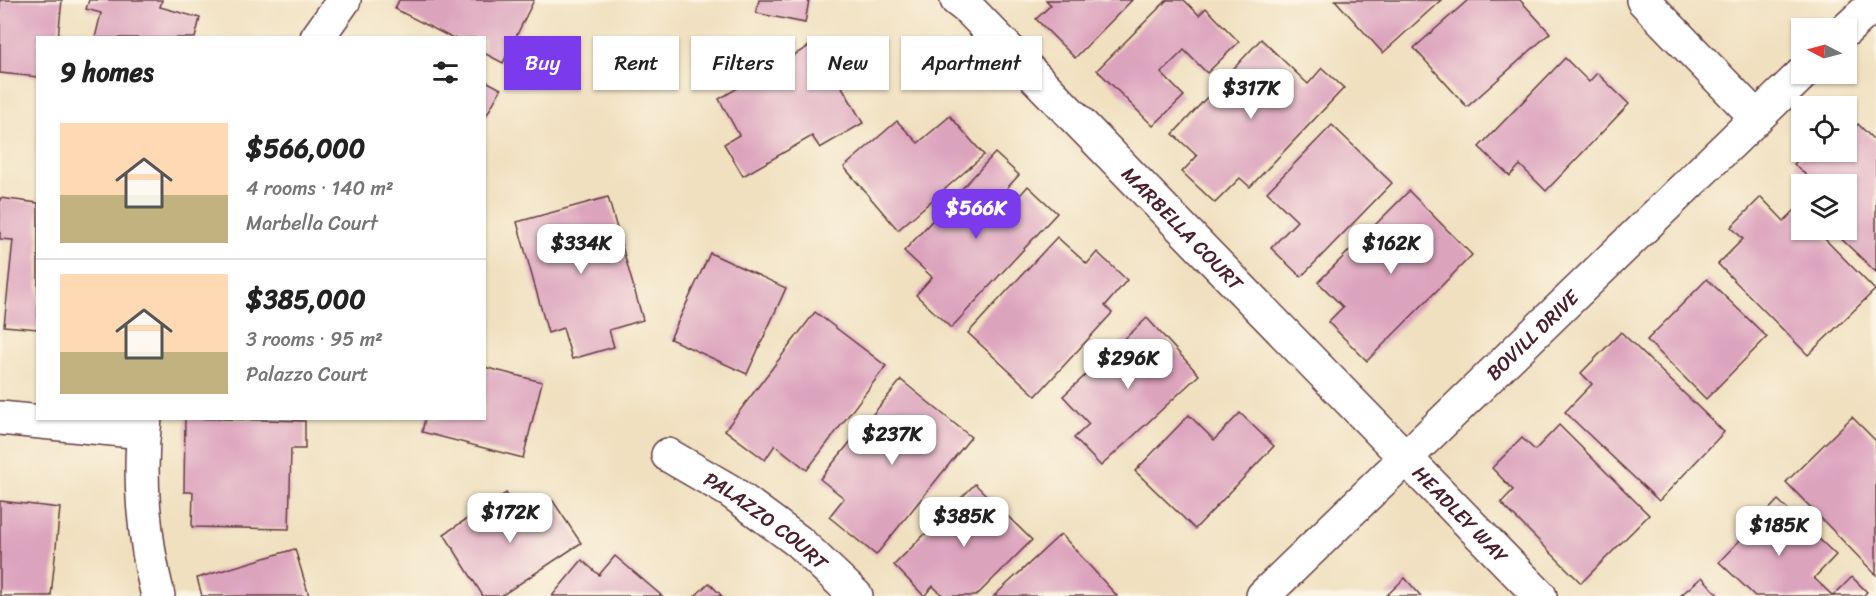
<!DOCTYPE html>
<meta charset="utf-8">
<style>
body{margin:0;font-family:Sriracha,sans-serif;background:#f2f2f2;color:#222;height:100vh;display:flex;flex-direction:column;font-size:22px;white-space:nowrap}
*{box-sizing:border-box;margin:0}
p{font-size:20px;color:#767676}
.icon{flex:none;width:33px;height:33px;fill:none;stroke:currentColor;stroke-width:2;stroke-linecap:round;stroke-linejoin:round}
.map{position:relative;flex:1;overflow:hidden}
.details{position:absolute;left:36px;top:36px;width:450px;height:384px;display:flex;flex-direction:column;background:#fff;border-radius:0px;box-shadow:0 2px 4px #0004}
.details>*{flex:none}
.top-card{position:absolute;left:504px;top:36px;width:570px;height:54px;display:flex;gap:12px}
.needle{width:39px;rotate:276deg}
.tools{position:absolute;left:1791px;top:18px;display:grid;gap:12px}
.tools a{display:grid;place-items:center;width:66px;height:66px;border-radius:0px;background:#fff;box-shadow:0 2px 4px #0004;font-size:30px}
.price{position:absolute;translate:-50% -51px;padding:0 14px;border-radius:12px;background:#fff;color:#222;font-size:20px;line-height:39px;filter:drop-shadow(0 2px 3px #0008)}
.price::after{content:'';position:absolute;left:50%;top:36px;width:18px;height:14px;margin-left:-9px;background:inherit;clip-path:polygon(0 0,100% 0,50% 100%)}
.price.selected{background:#7c3aed;color:#fff}
ul{padding:0;list-style:none}
li{display:flex;align-items:center;gap:18px;height:150px;padding:0 24px}
li+li{border-top:2px solid #e0e0e0}
li span{display:grid;place-items:center;flex:none;width:168px;height:120px;border-radius:0px;color:#555}
li>.icon{margin-inline-start:auto}
span .icon{width:72px;height:72px;fill:#fffc;stroke-width:1}
li b{font-size:26px}
h2{display:flex;justify-content:space-between;align-items:center;height:72px;padding:0 24px;font-size:26px}
.tag{padding:0 21px;border-radius:0px;background:#fff;box-shadow:0 2px 4px #0004;font-size:21px;line-height:54px}
.tag.selected{background:#7c3aed;color:#fff}
.map>svg:first-child{display:block}
.building{fill:#dca3bd}
.lines{fill:none;stroke-linecap:round;stroke-linejoin:round}
.minor-casing{stroke:#633c41;stroke-width:36}
.minor{stroke:#fff;stroke-width:33}
.labels{text-anchor:middle;stroke-width:6;stroke-linejoin:round;paint-order:stroke}
.street-label{font-size:20px;fill:#4a1f2b;stroke:#fcf5e5}
</style>
<div class="map">
<svg width="1876" height="596" viewBox="0 0 1876 596">
<rect width="100%" height="100%" fill="#fcf5e5"/>
<filter id="ink" filterUnits="userSpaceOnUse"><feTurbulence type="fractalNoise" baseFrequency=".0167" numOctaves="2"/><feDisplacementMap in="SourceGraphic" scale="12" xChannelSelector="R" yChannelSelector="G"/><feConvolveMatrix kernelMatrix="1 2 1 2 8 2 1 2 1" color-interpolation-filters="sRGB"/></filter>
<filter id="wash" filterUnits="userSpaceOnUse"><feTurbulence type="fractalNoise" baseFrequency=".008" numOctaves="4" result="noise"/><feDisplacementMap in="SourceGraphic" scale="24" xChannelSelector="R" yChannelSelector="G"/><feGaussianBlur stdDeviation="1.35" result="paint"/><feColorMatrix in="noise" values="0 0 0 0 0 0 0 0 0 0 0 0 0 0 0 0 0 1.4 0 .05"/><feComposite in="paint" operator="in"/></filter>
<g filter="url(#wash)">
<rect width="100%" height="100%" fill="#f0e0c0"/>
<g id="blocks">
<g class="building">
<path d="M 0,0 L 62,0 L 58,38 L 38,38 L 38,77 L 0,73 Z"/>
<path d="M 89,0 L 162,0 L 160,7 L 200,18 L 195,38 L 95,38 L 101,13 L 86,9 Z"/>
<path d="M 399,0 L 534,0 L 503,63 L 484,53 L 484,38 L 452,38 L 395,9 Z"/>
<path d="M 759,0 L 809,0 L 805,23 L 756,13 Z"/>
<path d="M 1046,0 L 1132,0 L 1075,58 L 1036,19 L 1051,5 Z"/>
<path d="M 1167,0 L 1184,0 L 1199,15 L 1206,8 L 1239,42 L 1207,73 L 1184,50 L 1161,73 L 1184,96 L 1153,126 L 1097,70 Z"/>
<path d="M 1335,0 L 1441,0 L 1383,53 Z"/>
<path d="M 1468,0 L 1520,0 L 1550,33 L 1467,107 L 1414,48 Z"/>
<path d="M 1261,39 L 1308,84 L 1322,68 L 1344,88 L 1250,187 L 1240,178 L 1215,203 L 1182,172 L 1197,156 L 1173,134 Z"/>
<path d="M 816,42 L 863,123 L 820,148 L 812,136 L 743,176 L 724,144 L 739,135 L 719,99 Z"/>
<path d="M 1565,58 L 1589,82 L 1597,73 L 1629,104 L 1546,191 L 1520,165 L 1510,176 L 1479,147 Z"/>
<path d="M 484,80 L 501,89 L 484,120 Z"/>
<path d="M 950,116 L 984,155 L 898,230 L 844,167 L 897,121 L 918,143 Z"/>
<path d="M 1858,124 L 1876,142 L 1876,272 L 1832,230 L 1846,230 L 1846,184 L 1816,184 L 1794,164 L 1807,152 L 1846,152 L 1846,136 Z"/>
<path d="M 1332,125 L 1392,183 L 1301,277 L 1271,248 L 1297,221 L 1267,192 Z"/>
<path d="M 995,153 L 1019,175 L 997,199 L 1008,209 L 1028,186 L 1057,213 L 951,328 L 916,295 L 932,277 L 904,251 Z"/>
<path d="M 1409,191 L 1472,255 L 1367,361 L 1328,322 L 1343,307 L 1318,282 Z"/>
<path d="M 608,197 L 643,320 L 609,330 L 614,347 L 572,359 L 563,328 L 548,333 L 517,222 Z"/>
<path d="M 1761,197 L 1784,221 L 1796,209 L 1802,215 L 1802,230 L 1816,230 L 1875,290 L 1808,355 L 1718,264 L 1743,239 L 1731,227 Z"/>
<path d="M 0,198 L 38,203 L 38,329 L 4,326 L 13,240 L 0,239 Z"/>
<path d="M 1057,237 L 1087,264 L 1097,252 L 1127,280 L 1105,306 L 1112,313 L 1036,396 L 968,333 Z"/>
<path d="M 710,253 L 786,288 L 747,374 L 670,339 Z"/>
<path d="M 1707,279 L 1767,337 L 1706,399 L 1647,340 Z"/>
<path d="M 815,312 L 886,366 L 807,470 L 775,445 L 765,460 L 725,430 Z"/>
<path d="M 1147,318 L 1199,375 L 1101,466 L 1074,438 L 1089,424 L 1063,396 Z"/>
<path d="M 1621,332 L 1724,432 L 1659,501 L 1565,412 L 1592,384 L 1581,373 Z"/>
<path d="M 484,367 L 542,382 L 523,458 L 422,432 L 425,418 L 484,418 Z"/>
<path d="M 901,380 L 971,437 L 876,555 L 829,517 L 844,498 L 820,479 Z"/>
<path d="M 1240,413 L 1274,446 L 1195,529 L 1135,471 L 1189,415 L 1214,440 Z"/>
<path d="M 1852,417 L 1876,441 L 1876,575 L 1786,482 Z"/>
<path d="M 185,418 L 305,421 L 305,449 L 291,449 L 289,529 L 192,527 L 193,492 L 184,492 Z"/>
<path d="M 1559,425 L 1649,515 L 1581,583 L 1501,503 L 1513,490 L 1492,468 L 1522,438 L 1535,450 Z"/>
<path d="M 975,484 L 1032,540 L 976,596 L 943,596 L 933,586 L 924,596 L 894,565 Z"/>
<path d="M 506,493 L 523,520 L 553,501 L 581,543 L 501,596 L 483,596 L 444,534 Z"/>
<path d="M 1778,500 L 1836,555 L 1814,578 L 1833,596 L 1755,596 L 1719,562 Z"/>
<path d="M 0,501 L 60,508 L 51,596 L 0,596 Z"/>
<path d="M 1061,534 L 1117,596 L 994,596 Z"/>
<path d="M 295,549 L 309,596 L 202,596 L 197,578 Z"/>
<path d="M 615,556 L 662,596 L 552,596 L 582,560 L 599,575 Z"/>
<path d="M 1702,577 L 1719,596 L 1680,596 Z"/>
<path d="M 1852,577 L 1867,592 L 1863,596 L 1833,596 Z"/>
<path d="M 1405,578 L 1421,596 L 1386,596 Z"/>
<path d="M 709,583 L 722,596 L 695,596 Z"/>
</g>
</g>
</g>
<g filter="url(#ink)">
<use href="#blocks" fill-opacity="0" stroke="#633c41" stroke-width="1.5"/>
<g class="lines">
<g class="minor-casing">
<g id="minor">
<path id="s1" d="M 957,0 L 970,10 L 1540,596"/>
<path d="M 1643,0 L 1756,117"/>
<path d="M 1846,30 L 1876,2"/>
<path d="M 317,38 L 344,0"/>
<path d="M 0,418 L 143,432"/>
<path d="M 145,418 C 138,476 144,540 158,596"/>
<path id="s2" d="M 668,455 L 730,491 L 799,542 L 856,596"/>
<path id="s3" d="M 1263,596 L 1802,74"/>
</g>
</g>
<use href="#minor" class="minor"/>
</g>
</g>
<g class="labels">
<g class="street-label">
<text dy="7" stroke="none"><textPath href="#s1" startOffset="321">MARBELLA COURT</textPath></text>
<text dy="7" stroke="none"><textPath href="#s3" startOffset="375">BOVILL DRIVE</textPath></text>
<text dy="7" stroke="none"><textPath href="#s1" startOffset="720">HEADLEY WAY</textPath></text>
<text dy="7" stroke="none"><textPath href="#s2" startOffset="118">PALAZZO COURT</textPath></text>
</g>
</g>
</svg>
<div class="tools">
<a><svg class="needle" viewBox="-14 -14 28 28"><path d="M0-13l5 13h-10z" fill="#e53935"/><path d="M0 13l5-13h-10z" fill="#767676"/></svg></a>
<a><svg class="icon" aria-label="locate" viewBox="0 0 24 24"><circle cx="12" cy="12" r="6"/><path d="M12 2v4M12 18v4M2 12h4M18 12h4"/></svg></a>
<a><svg class="icon" aria-label="layers" viewBox="0 0 24 24"><path d="M12 4l9 5-9 5-9-5zM3 14l9 5 9-5"/></svg></a>
</div>
<b class="price" style="left:1251px;top:120px">$317K</b>
<b class="price selected" style="left:976px;top:240px">$566K</b>
<b class="price" style="left:581px;top:275px">$334K</b>
<b class="price" style="left:1391px;top:275px">$162K</b>
<b class="price" style="left:1128px;top:390px">$296K</b>
<b class="price" style="left:892px;top:466px">$237K</b>
<b class="price" style="left:510px;top:544px">$172K</b>
<b class="price" style="left:964px;top:548px">$385K</b>
<b class="price" style="left:1779px;top:557px">$185K</b>
<div class="top-card">
<a class="tag selected">Buy</a>
<a class="tag">Rent</a>
<a class="tag">Filters</a>
<a class="tag">New</a>
<a class="tag">Apartment</a>
</div>
<section class="details">
<h2>9 homes<svg class="icon" aria-label="filters" viewBox="0 0 24 24"><path d="M4 7h16M4 17h16"/><circle cx="9" cy="7" r="2"/><circle cx="15" cy="17" r="2"/></svg></h2>
<ul>
<li><span style="background:linear-gradient(#ffd9b3 60%,#c2b280 0)"><svg class="icon" aria-label="home" viewBox="0 0 24 24"><path d="M3 11l9-7 9 7M6 9v11h12V9"/></svg></span><div><b>$566,000</b><p>4 rooms · 140 m²</p><p>Marbella Court</p></div></li>
<li><span style="background:linear-gradient(#ffd9b3 65%,#c2b280 0)"><svg class="icon" aria-label="home" viewBox="0 0 24 24"><path d="M3 11l9-7 9 7M6 9v11h12V9"/></svg></span><div><b>$385,000</b><p>3 rooms · 95 m²</p><p>Palazzo Court</p></div></li>
</ul>
</section>
</div>
